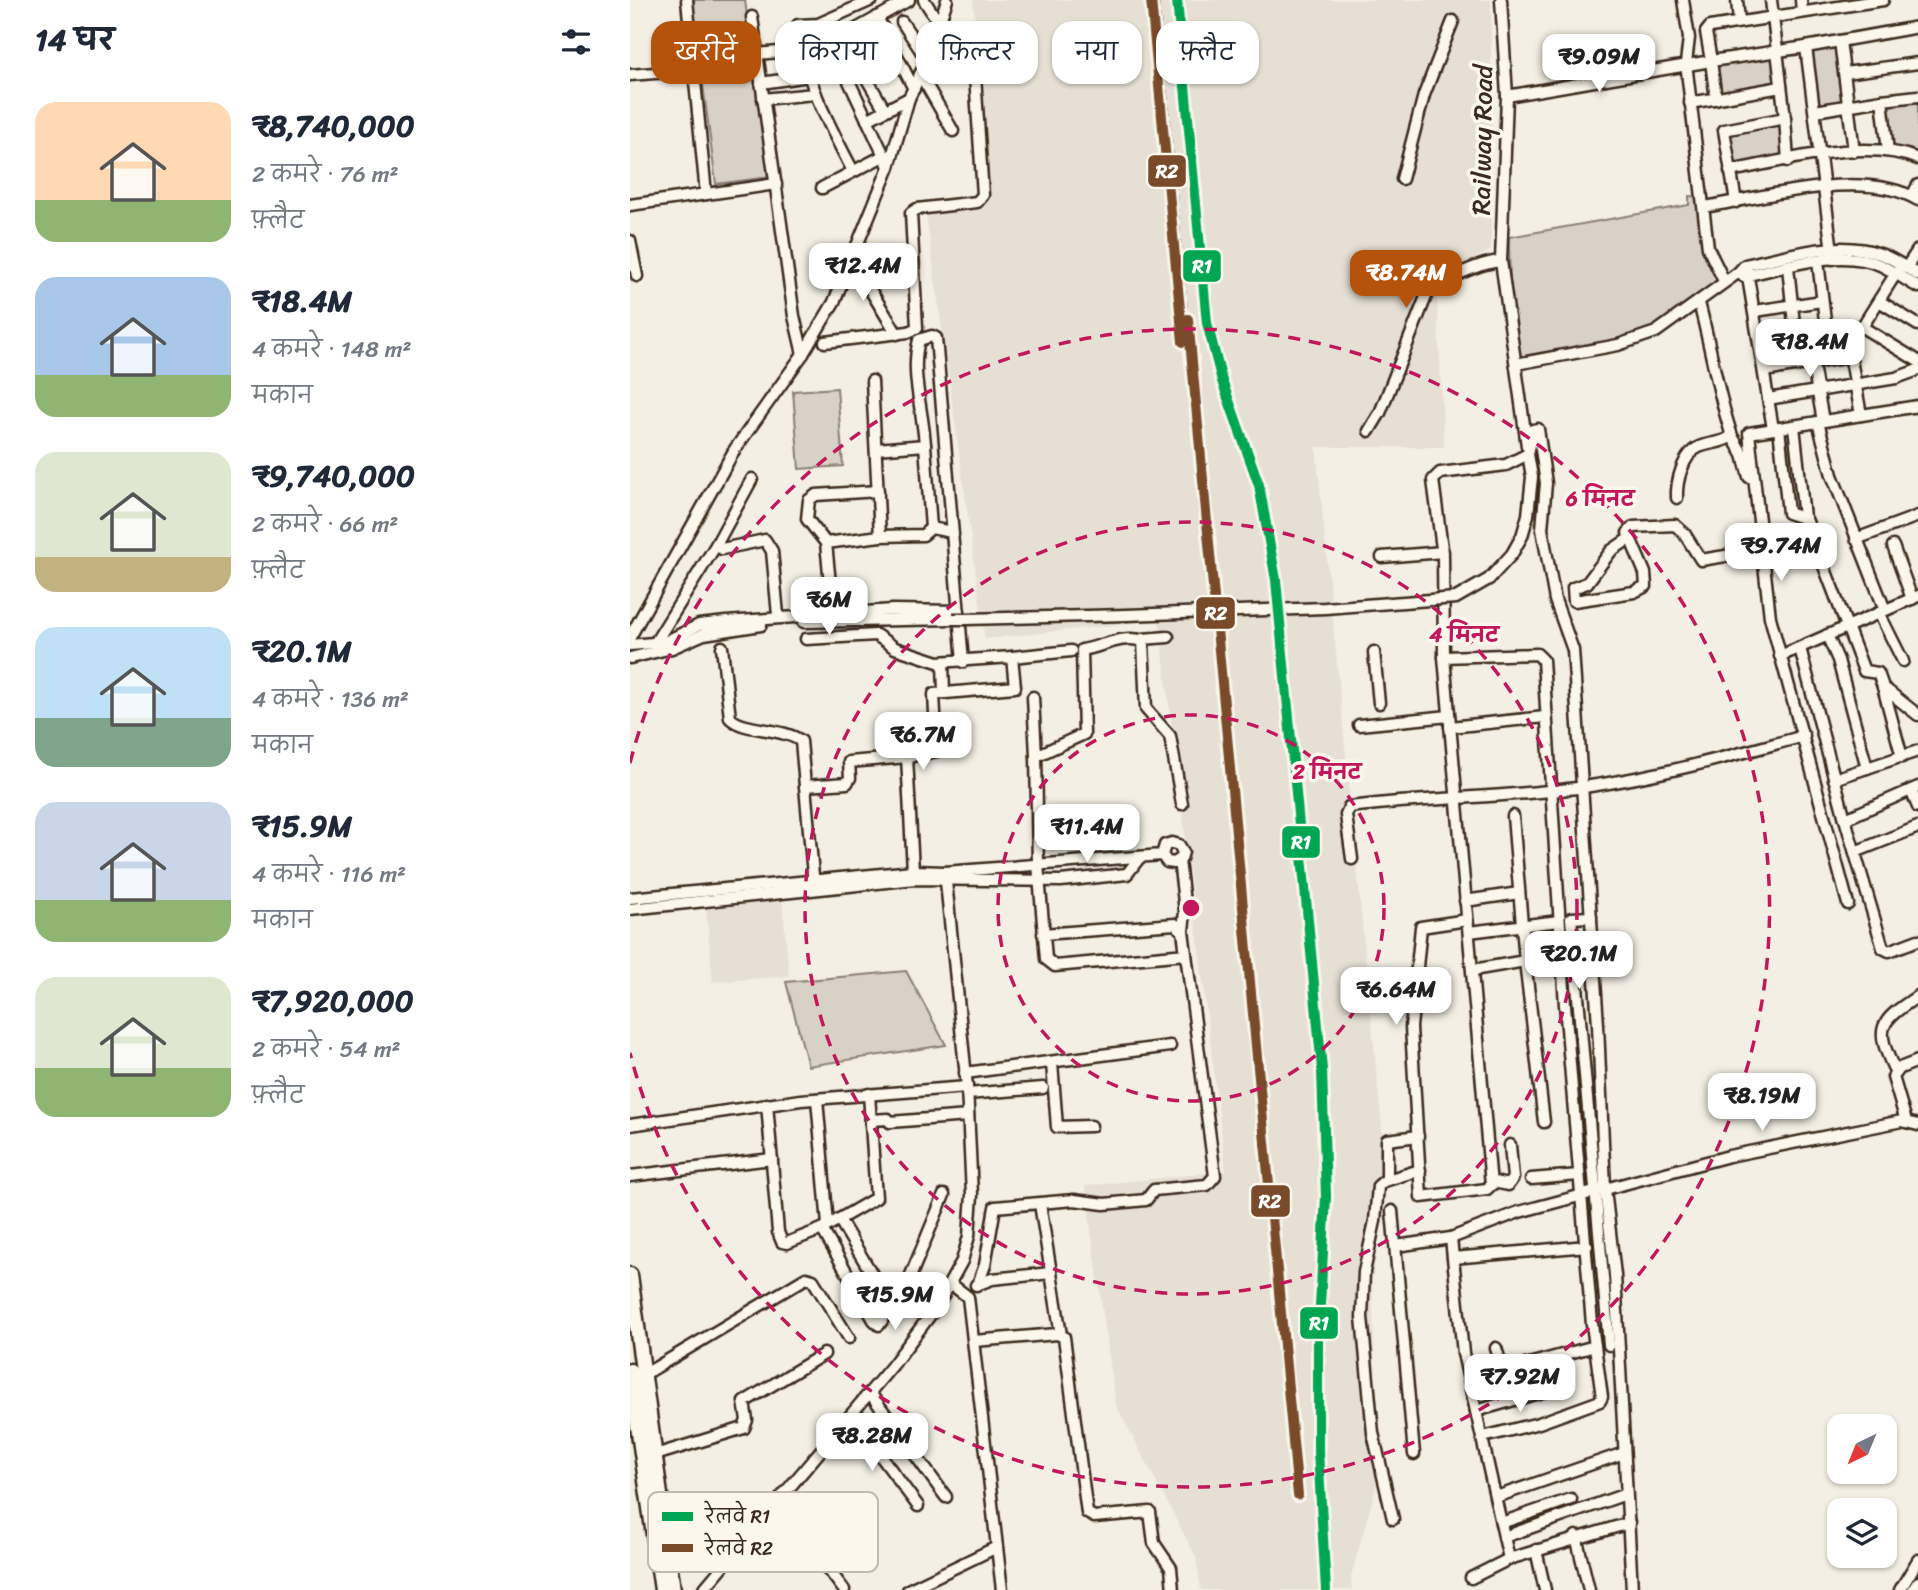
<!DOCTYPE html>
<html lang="hi">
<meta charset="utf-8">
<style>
body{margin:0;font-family:Sriracha,"Playpen Sans Deva",sans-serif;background:#f6f6f7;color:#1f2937;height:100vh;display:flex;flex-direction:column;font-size:26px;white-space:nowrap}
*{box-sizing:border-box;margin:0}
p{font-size:23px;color:#747a83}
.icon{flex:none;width:38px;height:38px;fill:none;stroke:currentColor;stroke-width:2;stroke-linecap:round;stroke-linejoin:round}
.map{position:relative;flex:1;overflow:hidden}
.side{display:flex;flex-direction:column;background:#fff;width:630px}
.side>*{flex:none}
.hud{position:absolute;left:21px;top:21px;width:665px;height:63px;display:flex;gap:14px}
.needle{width:46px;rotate:223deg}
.tools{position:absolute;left:1197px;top:1414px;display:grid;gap:14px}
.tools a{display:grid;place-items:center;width:70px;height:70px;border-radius:14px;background:#fff;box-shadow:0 2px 5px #0004;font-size:35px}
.price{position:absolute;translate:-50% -60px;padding:0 16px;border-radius:14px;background:#fff;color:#222;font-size:23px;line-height:46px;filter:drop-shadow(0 2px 4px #0008)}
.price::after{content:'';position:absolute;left:50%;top:42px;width:21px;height:16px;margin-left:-10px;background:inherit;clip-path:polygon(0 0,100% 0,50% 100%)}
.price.selected{background:#b45309;color:#fff}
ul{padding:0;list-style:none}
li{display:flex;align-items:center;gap:21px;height:175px;padding:0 35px}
li span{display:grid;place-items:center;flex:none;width:196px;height:140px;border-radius:21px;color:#555}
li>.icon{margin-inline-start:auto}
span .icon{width:84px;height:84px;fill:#fffc;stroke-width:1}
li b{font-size:30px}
h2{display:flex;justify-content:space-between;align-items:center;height:84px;padding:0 35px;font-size:30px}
.pill{padding:0 24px;border-radius:21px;background:#fff;box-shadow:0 2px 5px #0004;font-size:24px;line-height:63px}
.pill.selected{background:#b45309;color:#fff}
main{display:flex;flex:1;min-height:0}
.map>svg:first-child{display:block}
.built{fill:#e5dfd4}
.green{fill:#d8d1c6;stroke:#8a7e72;stroke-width:2}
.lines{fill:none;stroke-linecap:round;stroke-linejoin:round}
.minor-casing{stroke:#3b2a1e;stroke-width:15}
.highway-casing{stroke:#3b2a1e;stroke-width:19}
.minor{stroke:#fbf7ec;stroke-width:10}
.highway{stroke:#fbf7ec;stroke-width:14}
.rail{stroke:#3b2a1e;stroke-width:2.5;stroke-dasharray:10 5;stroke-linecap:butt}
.minor-bridge-casing{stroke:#3b2a1e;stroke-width:15;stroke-linecap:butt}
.minor-bridge{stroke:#fbf7ec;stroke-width:10}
.rail-1-casing{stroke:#fbf7ec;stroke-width:16}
.rail-2-casing{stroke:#fbf7ec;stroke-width:16}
.rail-1{stroke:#00a651;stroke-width:10}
.rail-2{stroke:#7a4b2a;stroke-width:10}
.ring{fill:none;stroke:#c2185b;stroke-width:3.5;stroke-dasharray:12 9}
.labels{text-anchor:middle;stroke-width:7;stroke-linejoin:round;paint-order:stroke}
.street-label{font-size:26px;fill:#3b2a1e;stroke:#fbf7ec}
.key{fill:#fbf7ec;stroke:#c1baae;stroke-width:2}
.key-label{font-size:19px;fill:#3b2a1e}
.centre{fill:#c2185b;stroke:#fbf7ec;stroke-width:3.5}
.ring-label{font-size:21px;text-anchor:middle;font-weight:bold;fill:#c2185b;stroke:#fbf7ec;stroke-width:7;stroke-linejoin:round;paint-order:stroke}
.line-badge{stroke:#fbf7ec;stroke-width:2.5}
.badge-label{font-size:19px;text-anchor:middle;font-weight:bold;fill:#fff}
</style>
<main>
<section class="side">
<h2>14 घर<svg class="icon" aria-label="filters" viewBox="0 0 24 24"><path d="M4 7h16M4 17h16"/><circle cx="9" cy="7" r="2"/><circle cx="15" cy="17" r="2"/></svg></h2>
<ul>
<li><span style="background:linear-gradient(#ffd9b3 70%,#8fb573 0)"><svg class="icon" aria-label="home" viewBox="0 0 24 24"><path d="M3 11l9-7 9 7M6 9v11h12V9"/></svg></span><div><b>₹8,740,000</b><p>2 कमरे · 76 m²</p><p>फ़्लैट</p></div></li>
<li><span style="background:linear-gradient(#a9c7e8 70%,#8fb573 0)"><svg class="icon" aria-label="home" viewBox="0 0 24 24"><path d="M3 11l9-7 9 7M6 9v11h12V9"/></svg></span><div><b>₹18.4M</b><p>4 कमरे · 148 m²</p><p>मकान</p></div></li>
<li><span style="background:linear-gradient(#dfe7d0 75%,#c2b280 0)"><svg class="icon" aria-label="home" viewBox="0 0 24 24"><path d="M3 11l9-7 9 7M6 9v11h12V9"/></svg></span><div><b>₹9,740,000</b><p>2 कमरे · 66 m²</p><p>फ़्लैट</p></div></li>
<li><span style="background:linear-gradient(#bfe0f5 65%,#7fa58c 0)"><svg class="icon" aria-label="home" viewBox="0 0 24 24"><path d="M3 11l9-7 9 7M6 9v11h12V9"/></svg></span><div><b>₹20.1M</b><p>4 कमरे · 136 m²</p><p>मकान</p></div></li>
<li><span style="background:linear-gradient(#c9d6e8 70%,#8fb573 0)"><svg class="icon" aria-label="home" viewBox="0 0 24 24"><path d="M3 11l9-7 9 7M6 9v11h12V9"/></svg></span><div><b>₹15.9M</b><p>4 कमरे · 116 m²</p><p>मकान</p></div></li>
<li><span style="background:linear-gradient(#dfe7d0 65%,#8fb573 0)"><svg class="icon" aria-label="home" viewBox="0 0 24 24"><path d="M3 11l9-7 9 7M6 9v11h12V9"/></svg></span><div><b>₹7,920,000</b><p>2 कमरे · 54 m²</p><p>फ़्लैट</p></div></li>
</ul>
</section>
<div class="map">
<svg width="1288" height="1590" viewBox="0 0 1288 1590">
<rect width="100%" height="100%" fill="#f3efe4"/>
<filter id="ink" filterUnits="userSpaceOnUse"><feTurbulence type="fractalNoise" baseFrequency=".0143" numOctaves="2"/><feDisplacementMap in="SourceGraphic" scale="14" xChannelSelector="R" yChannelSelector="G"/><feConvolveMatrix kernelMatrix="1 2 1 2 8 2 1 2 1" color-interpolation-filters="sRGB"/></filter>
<g filter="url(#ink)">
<g class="built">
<path d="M 343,0 L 861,0 L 861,250 L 806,279 L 814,447 L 686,447 L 757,1180 L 742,1280 L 748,1479 L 721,1576 L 722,1590 L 571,1590 L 566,1557 L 486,1405 L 455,1186 L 596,1171 L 529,620 L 355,639 L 295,206 L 360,195 Z"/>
<path d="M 152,898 L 159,976 L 83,982 L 76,908 Z"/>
</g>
<g class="green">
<path d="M 62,0 L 115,0 L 139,177 L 86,184 Z"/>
<path d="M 1208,45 L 1217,103 L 1189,107 L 1180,49 Z"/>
<path d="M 1144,54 L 1148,85 L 1088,97 L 1085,63 Z"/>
<path d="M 1288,97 L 1288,156 L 1260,149 L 1255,102 Z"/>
<path d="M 1152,121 L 1154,159 L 1103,167 L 1097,131 Z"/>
<path d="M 1059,196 L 1072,197 C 1074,227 1071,258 1092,282 L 1022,331 L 980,342 L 889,358 L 880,287 L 879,237 L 1059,205 Z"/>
<path d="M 207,388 L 213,466 L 169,469 L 163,391 Z"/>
<path d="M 276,971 L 316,1045 L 178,1066 L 156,982 Z"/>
</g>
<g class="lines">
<g class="minor-casing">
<g id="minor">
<path d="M 57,0 L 76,194"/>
<path d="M 294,0 L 309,23"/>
<path d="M 871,0 L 877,96 L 871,261 L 897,446"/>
<path d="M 1053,0 L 1059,38 L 1056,63 L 1078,248 L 1094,281"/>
<path d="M 1107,0 L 1109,22"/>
<path d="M 1141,0 L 1155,118"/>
<path d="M 1171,0 L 1172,12"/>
<path d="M 122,17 L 164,316 L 173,354"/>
<path d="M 247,17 L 284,89"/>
<path d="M 272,22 L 297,60"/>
<path d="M 1210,41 L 1224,151"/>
<path d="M 220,50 L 255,110"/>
<path d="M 127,54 L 171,50"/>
<path d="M 1215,73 L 1288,63"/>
<path d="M 290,74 L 323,131"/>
<path d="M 0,75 L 63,70"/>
<path d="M 131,83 L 179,76"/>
<path d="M 877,96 L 1081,61 L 1076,32 L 1080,27 L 1253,0"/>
<path d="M 133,99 L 184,94"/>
<path d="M 1086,99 L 1081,61 L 1176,47"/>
<path d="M 1060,103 L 1151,87"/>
<path d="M 1185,111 L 1252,100"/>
<path d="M 237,120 L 279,98"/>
<path d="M 1258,151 L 1252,100 L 1288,96"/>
<path d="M 259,166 L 201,43 L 279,0"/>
<path d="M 223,171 C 198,123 174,79 168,25 L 188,24 L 242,0"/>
<path d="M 1100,171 C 1155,161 1235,137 1288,159"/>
<path d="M 772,179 L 794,95 L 823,21"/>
<path d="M 192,188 L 255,155"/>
<path d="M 1282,196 L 1288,185"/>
<path d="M 1106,202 L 1094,130 L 1155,118 L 1158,161"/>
<path d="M 0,205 L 146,184"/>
<path d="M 1074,207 C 1133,198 1235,167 1288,200"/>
<path d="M 0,241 L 7,276"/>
<path d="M 221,258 L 267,334"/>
<path d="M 1203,259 L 1176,47 L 1288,27"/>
<path d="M 1188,261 L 1196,329"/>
<path d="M 1158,267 L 1165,333"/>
<path d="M 1276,268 L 1288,250"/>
<path d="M 1117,271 L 1143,429"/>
<path d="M 1109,272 L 1115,265 C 1157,256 1208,239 1250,254 C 1263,258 1276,268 1288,275"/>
<path d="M 1109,272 L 1113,276 C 1154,268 1209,247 1250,265 C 1263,271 1276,280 1288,287"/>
<path d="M 1249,301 L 1288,325"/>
<path d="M 1125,311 L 1192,301"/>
<path d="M 1215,326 L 1231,415"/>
<path d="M 1232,327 L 1288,361"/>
<path d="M 1177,332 L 1193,421"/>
<path d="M 1130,339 L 1215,326 L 1232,327 L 1268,270"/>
<path d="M 195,342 L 278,332 L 287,328 L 281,213 L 287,209 L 347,202 L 353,195 L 344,61"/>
<path d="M 886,364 L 988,345 L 1026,332 L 1109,272"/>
<path d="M 1134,371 L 1220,357"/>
<path d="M 1138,399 L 1266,378 L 1288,370"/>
<path d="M 1188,422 L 1202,475 L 1255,610"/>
<path d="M 1164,426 L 1174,517"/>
<path d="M 1149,428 L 1158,513 L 1176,519 L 1234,671 L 1248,673 L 1253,687 L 1288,715"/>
<path d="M 739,431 L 750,413 L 797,294 C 813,279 849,263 871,261"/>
<path d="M 1102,436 L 1113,455 L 1119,477"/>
<path d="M 295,445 C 293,410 280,373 289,340 L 302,336 L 306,338 L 323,535"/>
<path d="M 246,449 L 295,445 L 301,528"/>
<path d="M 122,479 L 86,545 L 92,549 L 135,540 L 142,551 L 148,615"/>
<path d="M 1047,498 C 1046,482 1053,454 1069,447 C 1081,442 1091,444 1102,436 C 1087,392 1081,347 1069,303"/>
<path d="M 250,536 L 293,535 L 301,528 L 322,532 L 333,662"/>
<path d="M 892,536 L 898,515 L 902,477 L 898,454 L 903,430 L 908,429 L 916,483 L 912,529 L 925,600 L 943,650 L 968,1025 L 975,1189 L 985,1275 L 1002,1590"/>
<path d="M 1000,538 L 981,551 L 957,583 L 943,588 L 944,601 L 1004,592 L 1016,586 L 1015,573 L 998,533 L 1003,527 L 1045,525 L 1054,533 L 1071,560 L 1132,550"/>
<path d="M 1226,539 L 1288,516"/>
<path d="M 196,543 L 177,519 L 179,500 L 186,495 L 248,491"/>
<path d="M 1263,546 L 1282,599"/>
<path d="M 752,557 L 813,552"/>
<path d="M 1249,613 L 1273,661"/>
<path d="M 203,614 L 196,543 L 250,536 L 242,381"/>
<path d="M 336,619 L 496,615"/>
<path d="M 174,622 L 323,619"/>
<path d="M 1197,635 L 1208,660 L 1237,768"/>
<path d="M 0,637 L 105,449 L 173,354 L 204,302 L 259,167 L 279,98 L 297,60 L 317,0"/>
<path d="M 176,639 L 246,635 L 265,648 L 308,662 L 382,657 L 385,687 L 304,694 L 307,751 L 277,757"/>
<path d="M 512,639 L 538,637"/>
<path d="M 25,643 L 86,545"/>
<path d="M 0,645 L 35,642 L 69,625 L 96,622 L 263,610 L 329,611"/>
<path d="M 92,647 L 100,718 C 114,732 151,727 171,741 L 175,786"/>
<path d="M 1170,648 L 1215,819 L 1253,948 L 1259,951 L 1288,940"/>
<path d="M 744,652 L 749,703"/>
<path d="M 1150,656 L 1288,596"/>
<path d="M 382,657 L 441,651"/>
<path d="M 814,657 L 907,654 L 913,660 L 935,1005 L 962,1324 L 972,1397 L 970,1401 L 909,1423 L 853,1437"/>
<path d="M 0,658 L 42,648 L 74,634 L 131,625"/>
<path d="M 313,663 L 314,692"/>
<path d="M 1253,687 L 1272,757"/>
<path d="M 403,697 L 406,756"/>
<path d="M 729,725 L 819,716"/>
<path d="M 820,727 L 915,717"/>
<path d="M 1204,779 L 1288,751"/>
<path d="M 1281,790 L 1288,807"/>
<path d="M 883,816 L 895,961 L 914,1122"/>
<path d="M 1215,819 L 1288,787"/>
<path d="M 1225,852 L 1288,827"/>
<path d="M 722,859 L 716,815 L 719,807 C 797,797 876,798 954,787 C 1029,776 1101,756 1174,736"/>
<path d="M 549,860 L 555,911 L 553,931"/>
<path d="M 184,886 L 175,786 L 217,783 L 220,778 L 219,762 L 277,757 L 283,871"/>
<path d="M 0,898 L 283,871 L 315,872 L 532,855 L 537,862 L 544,863 L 551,859 L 553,852 L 549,845 L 542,843 L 535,845 L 532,855"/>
<path d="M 835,901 L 889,893"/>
<path d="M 1218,904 L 1140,617 L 1119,433 L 1288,406"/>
<path d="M 0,909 L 285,879 L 431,881 L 497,874 L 510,857"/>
<path d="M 961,917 L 941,918 L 979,1345"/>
<path d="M 837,920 L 791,927 L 781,1027 L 791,1197 L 857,1189 L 864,1182 L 878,1185 L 883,1178 L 880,1145"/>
<path d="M 839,932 L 929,921"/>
<path d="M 413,934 L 545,924 L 553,931 L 556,954"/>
<path d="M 843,970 L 895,961"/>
<path d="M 422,1063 L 427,1127 L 461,1126"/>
<path d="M 1265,1071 C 1244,1027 1249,1022 1288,996"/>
<path d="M 335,1073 L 540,1046"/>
<path d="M 337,1094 L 413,1088"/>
<path d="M 187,1099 L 198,1225"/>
<path d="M 137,1104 L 148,1232 L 152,1242 L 157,1243 L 192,1229 L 246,1198 L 239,1094"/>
<path d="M 241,1120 L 258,1119 L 260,1122 L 338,1116"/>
<path d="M 1276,1121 L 1263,1077 L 1270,1068 L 1288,1061"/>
<path d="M 0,1125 L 171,1100 L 337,1087"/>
<path d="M 0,1176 L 142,1159"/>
<path d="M 901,1179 L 949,1175"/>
<path d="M 757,1180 L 757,1140 L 788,1136"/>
<path d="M 861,1185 L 814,657 L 813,556 L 803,480 L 810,473 L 876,465 L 898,454"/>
<path d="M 410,1204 L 431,1335"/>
<path d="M 762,1211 L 784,1454"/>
<path d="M 209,1219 L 263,1309"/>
<path d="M 192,1229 L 244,1320 L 249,1325 L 278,1282 L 314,1195"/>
<path d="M 821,1238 L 823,1258 L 957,1246"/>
<path d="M 766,1246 L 821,1238 L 889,1212 L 1099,1156 L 1272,1121 L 1288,1125"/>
<path d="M 823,1258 L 833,1353 L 879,1559"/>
<path d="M 321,1284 L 338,1297 L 372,1590"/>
<path d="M 348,1284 L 355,1265 L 365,1207 L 444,1200 L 474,1204 L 516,1200 L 524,1190 L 577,1185 L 585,1176 L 556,954 L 425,966 L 416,959 L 408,864 L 406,756 L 454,734 L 452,650 C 472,647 492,634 513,641 L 516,709 L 540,736 L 552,804"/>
<path d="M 346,1285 L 362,1279 L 421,1273"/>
<path d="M 344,1341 L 427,1334 L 434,1337 L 457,1513 L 464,1517 L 520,1512 L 524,1543 L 541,1568 L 543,1590"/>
<path d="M 866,1348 L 873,1371 L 965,1346"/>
<path d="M 15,1374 L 176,1278 L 183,1280 L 219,1338"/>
<path d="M 240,1393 L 316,1497"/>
<path d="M 846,1411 L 926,1388"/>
<path d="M 218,1421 L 235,1435 L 288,1506"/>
<path d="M 25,1455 L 114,1428 L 117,1420 L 114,1402 L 194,1354"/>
<path d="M 866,1497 L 994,1453"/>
<path d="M 138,1515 L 202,1574 L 214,1590"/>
<path d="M 763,1519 L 743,1433 L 732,1317 L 734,1272 L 745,1221 L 748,1186 L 754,1181 L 790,1170"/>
<path d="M 871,1523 L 941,1499"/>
<path d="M 946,1536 L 959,1590"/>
<path d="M 874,1537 L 996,1494"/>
<path d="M 906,1550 L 915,1590"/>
<path d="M 841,1578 L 879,1559 L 999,1523"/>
<path d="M 73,1590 L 262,1366 L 307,1306 L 332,1261 L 339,1236 L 342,1195 L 337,1087 L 315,872"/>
<path d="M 278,1590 L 367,1547"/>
<path d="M 1270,1590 L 1288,1560"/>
<path d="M 1283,1590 L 1288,1582"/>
</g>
</g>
<g class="highway-casing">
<g id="highway">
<path d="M 0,1275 L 43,1590"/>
<path d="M 0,1371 L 32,1590"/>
</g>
</g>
<use href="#minor" class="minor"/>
<use href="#highway" class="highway"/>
<path class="rail" d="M 528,0 L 560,345"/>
<g class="minor-bridge-casing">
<g id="minor-bridge">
<path d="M 496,615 L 695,608 L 826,598 L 859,579 L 882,554 L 892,536"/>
<path d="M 323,619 L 336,619"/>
</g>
</g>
<use href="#minor-bridge" class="minor-bridge"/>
<g class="rail-1-casing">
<path id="rail-1" d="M 547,0 L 577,323 L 592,381 L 629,485 L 646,580 L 692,1069 L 696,1197 L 688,1342 L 688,1451 L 696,1590"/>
</g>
<g class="rail-2-casing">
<g id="rail-2">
<path d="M 521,0 L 553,342"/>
<path d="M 558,319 L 668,1495"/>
</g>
</g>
<use href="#rail-1" class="rail-1"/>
<use href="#rail-2" class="rail-2"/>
</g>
</g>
<g class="ring">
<circle cx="561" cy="908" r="193"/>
<circle cx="561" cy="908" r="386"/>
<path d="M0 763A579 579 0 1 1 0 1053"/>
</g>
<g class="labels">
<g class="street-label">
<text transform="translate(852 140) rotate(-89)" y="9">Railway Road</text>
</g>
</g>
<rect x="18" y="1492" width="230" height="80" rx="10" class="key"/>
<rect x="32" y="1512" width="31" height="9" fill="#00a651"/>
<rect x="32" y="1544" width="31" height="8" fill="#7a4b2a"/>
<g class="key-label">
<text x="75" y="1523">रेलवे R1</text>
<text x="75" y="1555">रेलवे R2</text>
</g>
<circle cx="561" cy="908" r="10" class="centre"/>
<g class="ring-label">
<text x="970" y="506">6 मिनट</text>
<text x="834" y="642">4 मिनट</text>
<text x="697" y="779">2 मिनट</text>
</g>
<g class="line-badge">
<rect x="517" y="154" width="40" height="34" rx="7" fill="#7a4b2a"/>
<rect x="552" y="249" width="40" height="34" rx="7" fill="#00a651"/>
<rect x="565" y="596" width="41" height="34" rx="7" fill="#7a4b2a"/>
<rect x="651" y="825" width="40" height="34" rx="7" fill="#00a651"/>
<rect x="620" y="1184" width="41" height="34" rx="7" fill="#7a4b2a"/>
<rect x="669" y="1306" width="40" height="34" rx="7" fill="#00a651"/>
</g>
<g class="badge-label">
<text x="537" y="178">R2</text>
<text x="572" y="273">R1</text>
<text x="586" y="620">R2</text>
<text x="671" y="849">R1</text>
<text x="640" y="1208">R2</text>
<text x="689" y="1330">R1</text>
</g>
</svg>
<div class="tools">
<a><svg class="needle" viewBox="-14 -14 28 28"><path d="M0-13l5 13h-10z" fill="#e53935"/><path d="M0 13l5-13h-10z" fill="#747a83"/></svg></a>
<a><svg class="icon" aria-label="layers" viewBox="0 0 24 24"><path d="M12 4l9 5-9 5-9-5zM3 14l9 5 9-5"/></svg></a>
</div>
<b class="price" style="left:969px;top:94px">₹9.09M</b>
<b class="price" style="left:233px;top:303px">₹12.4M</b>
<b class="price selected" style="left:776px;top:310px">₹8.74M</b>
<b class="price" style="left:1180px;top:379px">₹18.4M</b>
<b class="price" style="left:1151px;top:583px">₹9.74M</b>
<b class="price" style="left:199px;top:637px">₹6M</b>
<b class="price" style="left:293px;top:772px">₹6.7M</b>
<b class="price" style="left:457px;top:864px">₹11.4M</b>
<b class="price" style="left:949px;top:991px">₹20.1M</b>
<b class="price" style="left:766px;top:1027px">₹6.64M</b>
<b class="price" style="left:1132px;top:1133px">₹8.19M</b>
<b class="price" style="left:265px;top:1332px">₹15.9M</b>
<b class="price" style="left:890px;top:1414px">₹7.92M</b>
<b class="price" style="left:242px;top:1473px">₹8.28M</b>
<div class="hud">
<a class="pill selected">खरीदें</a>
<a class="pill">किराया</a>
<a class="pill">फ़िल्टर</a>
<a class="pill">नया</a>
<a class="pill">फ़्लैट</a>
</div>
</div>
</main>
